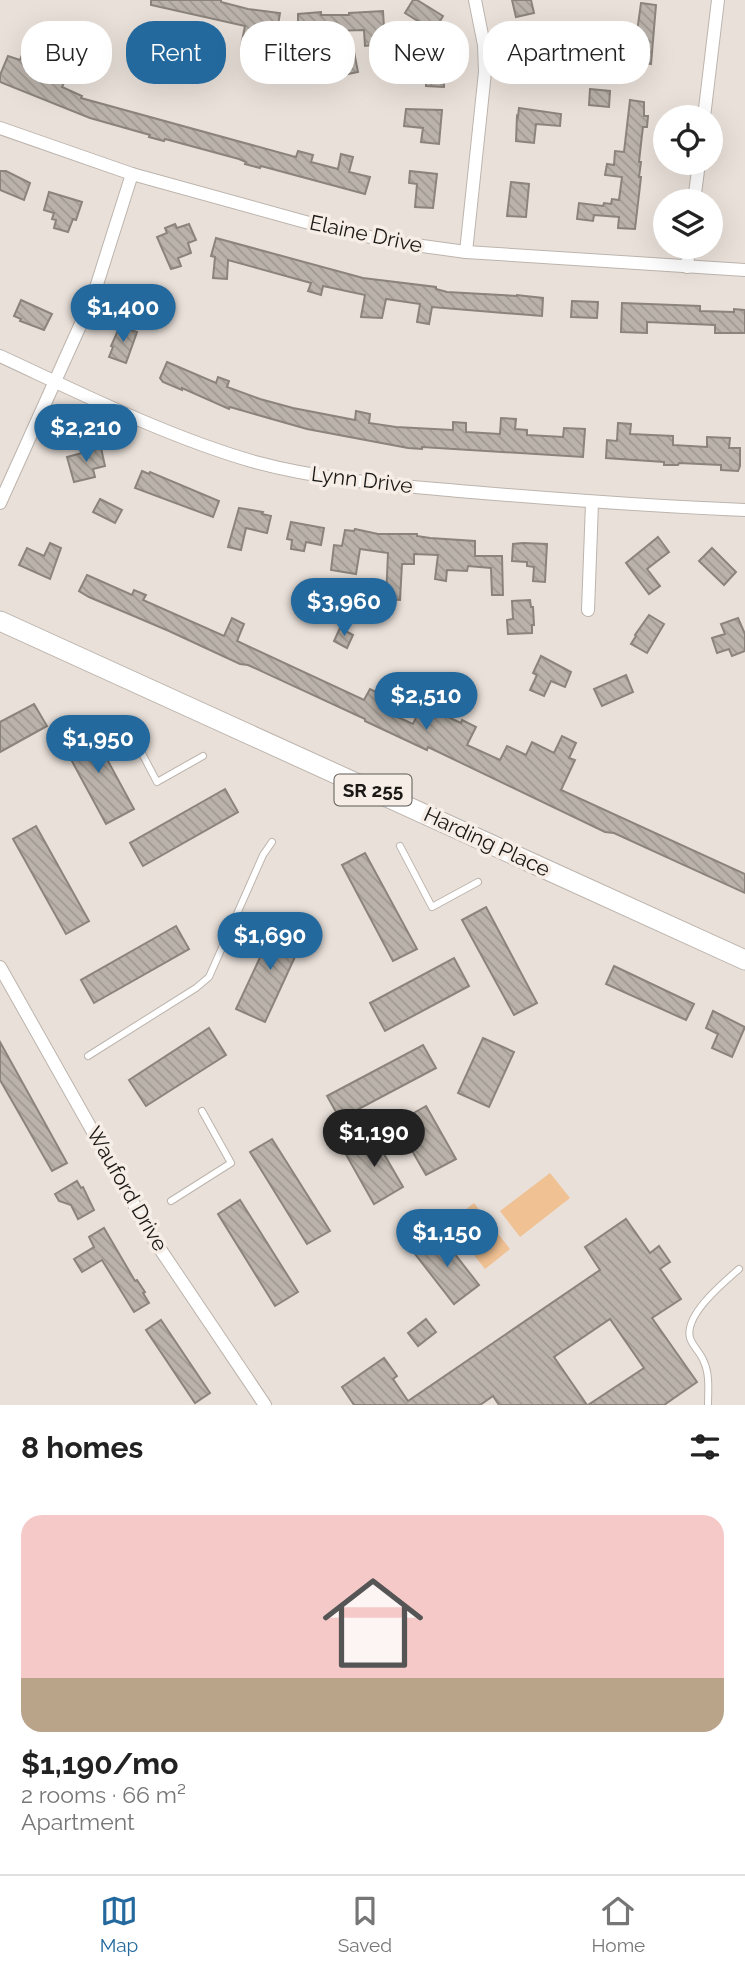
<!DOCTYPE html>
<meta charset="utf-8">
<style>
body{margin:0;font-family:Raleway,sans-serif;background:#f6f6f6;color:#222;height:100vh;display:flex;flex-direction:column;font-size:26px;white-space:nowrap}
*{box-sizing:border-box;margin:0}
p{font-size:23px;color:#767676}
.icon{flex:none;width:38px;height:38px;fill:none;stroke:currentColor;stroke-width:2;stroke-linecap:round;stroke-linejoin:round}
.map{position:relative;height:1405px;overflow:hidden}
.sheet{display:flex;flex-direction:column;background:#fff;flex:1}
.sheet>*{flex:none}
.top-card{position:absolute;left:21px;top:21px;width:704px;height:63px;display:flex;gap:14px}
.fabs{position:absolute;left:653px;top:105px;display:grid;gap:14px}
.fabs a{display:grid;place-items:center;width:70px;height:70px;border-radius:50%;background:#fff;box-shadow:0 7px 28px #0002;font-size:35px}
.price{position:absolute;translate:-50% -60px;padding:0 16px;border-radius:24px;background:#24699e;color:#fff;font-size:23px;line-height:46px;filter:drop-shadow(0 2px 4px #0008)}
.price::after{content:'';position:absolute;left:50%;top:42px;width:21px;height:16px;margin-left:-10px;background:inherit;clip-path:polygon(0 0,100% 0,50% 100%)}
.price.active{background:#222;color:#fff}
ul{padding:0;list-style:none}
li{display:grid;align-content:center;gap:14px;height:371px;padding:0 21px}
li+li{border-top:2px solid #e0e0e0}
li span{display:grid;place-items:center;height:217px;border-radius:21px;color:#555}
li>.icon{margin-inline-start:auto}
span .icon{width:126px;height:126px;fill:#fffc;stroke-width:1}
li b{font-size:30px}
h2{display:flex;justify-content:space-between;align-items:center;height:84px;padding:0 21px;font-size:30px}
.tag{padding:0 24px;border-radius:28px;background:#fff;box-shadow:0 7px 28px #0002;font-size:24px;line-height:63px}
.tag.active{background:#24699e;color:#fff}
.dock{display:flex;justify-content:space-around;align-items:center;height:98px;border-top:2px solid #e0e0e0;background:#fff;font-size:19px;color:#767676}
.dock a{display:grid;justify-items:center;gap:4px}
.dock .active{color:#24699e}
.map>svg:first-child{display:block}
.grass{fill:#f0c193}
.building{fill:url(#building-back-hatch);stroke:#8b837c;stroke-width:2}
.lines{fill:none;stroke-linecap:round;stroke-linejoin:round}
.lane-casing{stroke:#bcb4ad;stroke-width:8}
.street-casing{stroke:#bcb4ad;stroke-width:14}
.primary-casing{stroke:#bcb4ad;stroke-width:21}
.lane{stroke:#fff;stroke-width:6}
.street{stroke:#fff;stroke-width:12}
.primary{stroke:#fff;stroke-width:19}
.labels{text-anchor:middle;stroke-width:7;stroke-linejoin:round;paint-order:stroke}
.shield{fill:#f6eee6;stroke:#5d5854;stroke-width:2}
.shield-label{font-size:19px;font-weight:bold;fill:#1b1815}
.street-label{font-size:21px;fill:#1b1815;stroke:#f6eee6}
</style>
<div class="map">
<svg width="745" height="1405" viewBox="0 0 745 1405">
<defs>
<pattern id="building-back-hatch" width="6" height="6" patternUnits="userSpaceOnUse" patternTransform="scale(1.75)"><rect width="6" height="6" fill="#bbb3ab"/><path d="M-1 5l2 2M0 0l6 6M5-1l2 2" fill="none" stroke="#a09992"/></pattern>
</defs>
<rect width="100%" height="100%" fill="#e9e0d9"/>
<g class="grass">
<path d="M 550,1173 L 570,1198 L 520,1237 L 500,1211 Z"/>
<path d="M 474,1203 L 510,1249 L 485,1269 L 449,1223 Z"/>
</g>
<g class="building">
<path d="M 151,0 L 221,0 L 221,2 L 248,9 L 280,13 L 277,31 L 260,28 L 256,49 L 241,46 L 245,26 L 151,5 Z"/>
<path d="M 413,0 L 417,0 L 443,16 L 434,31 L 405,13 Z"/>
<path d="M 512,0 L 531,0 L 534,13 L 516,17 Z"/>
<path d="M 641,3 L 656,5 L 651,64 L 633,61 Z"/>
<path d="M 383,11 L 384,28 L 381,29 L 382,44 L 365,46 L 364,30 L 298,32 L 298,14 L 321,12 L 321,15 L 349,15 L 349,13 Z"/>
<path d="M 521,47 L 540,47 L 538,80 L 520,80 Z"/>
<path d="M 202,48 L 215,51 L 211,68 L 198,65 Z"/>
<path d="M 23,52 L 42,60 L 41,65 L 67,76 L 62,87 L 82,96 L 81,98 L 292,156 L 296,157 L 298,151 L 313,155 L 311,162 L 338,169 L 341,154 L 353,157 L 349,172 L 370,177 L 365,194 L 261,166 L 260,168 L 245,164 L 246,162 L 239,159 L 165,139 L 164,141 L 149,137 L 150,135 L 90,118 L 0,82 L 0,75 L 8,56 L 20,60 Z"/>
<path d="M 354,52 L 358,72 L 348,74 L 344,53 Z"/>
<path d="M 427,52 L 445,52 L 444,87 L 426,86 Z"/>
<path d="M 590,89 L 610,91 L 609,107 L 589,105 Z"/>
<path d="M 630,100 L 644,102 L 644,116 L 648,116 L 647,127 L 643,127 L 642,135 L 639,162 L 641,162 L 639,177 L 641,177 L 635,229 L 618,228 L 619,217 L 594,215 L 593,221 L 577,219 L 579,203 L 603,206 L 604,203 L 611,204 L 612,199 L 619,200 L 622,177 L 605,175 L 607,164 L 614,165 L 615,151 L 624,152 Z"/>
<path d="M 519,108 L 561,114 L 560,126 L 536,124 L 534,143 L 516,141 L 517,116 L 518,117 Z"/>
<path d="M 406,109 L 442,110 L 439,144 L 421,142 L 423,128 L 404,126 Z"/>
<path d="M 0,171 L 6,171 L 30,183 L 24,200 L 0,190 Z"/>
<path d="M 410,171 L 437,174 L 433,208 L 415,207 L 417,184 L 409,183 Z"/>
<path d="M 511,182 L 529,184 L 526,217 L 507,216 Z"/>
<path d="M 49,192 L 82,202 L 76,220 L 73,219 L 68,232 L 54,228 L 56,220 L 52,219 L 54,213 L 44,210 Z"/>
<path d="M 175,224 L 177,228 L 189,224 L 196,240 L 188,243 L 191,253 L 178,258 L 181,266 L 171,269 L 157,237 L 167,233 L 165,228 Z"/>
<path d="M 216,238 L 363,278 L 436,287 L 436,289 L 447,292 L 517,296 L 517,295 L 543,298 L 542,316 L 432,307 L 429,324 L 417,322 L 420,304 L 386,299 L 382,318 L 361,317 L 365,295 L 323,286 L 321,295 L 308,291 L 311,283 L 228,260 L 227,279 L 213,278 L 215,257 L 211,256 Z"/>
<path d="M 21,300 L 52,314 L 44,330 L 20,321 L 21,319 L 14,316 Z"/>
<path d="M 572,301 L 598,302 L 597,318 L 571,317 Z"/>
<path d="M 622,303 L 700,306 L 700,311 L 734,312 L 734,309 L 745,310 L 745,333 L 715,333 L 715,325 L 647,322 L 647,333 L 621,332 Z"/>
<path d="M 120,326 L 137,332 L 126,363 L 109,357 L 113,347 L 111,346 Z"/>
<path d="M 167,362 L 216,383 L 218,377 L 229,381 L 227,387 L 260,399 L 293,408 L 355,420 L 356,411 L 370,414 L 369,423 L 396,427 L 453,430 L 453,422 L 466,423 L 466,432 L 500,434 L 501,418 L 516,419 L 515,429 L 527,430 L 527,435 L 563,437 L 564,428 L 585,429 L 583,457 L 422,447 L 422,449 L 408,448 L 307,429 L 230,407 L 229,409 L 182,388 L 182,390 L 163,382 L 160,378 Z"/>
<path d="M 618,423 L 631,424 L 630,434 L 673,436 L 673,445 L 707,447 L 707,437 L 730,438 L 729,448 L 740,448 L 740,466 L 738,471 L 721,470 L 721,465 L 679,463 L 678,465 L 664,465 L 664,462 L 606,458 L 607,440 L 617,441 Z"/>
<path d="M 101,448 L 105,466 L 93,469 L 95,477 L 74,482 L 67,457 Z"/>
<path d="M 142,471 L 149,474 L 150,472 L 219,501 L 213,517 L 135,488 Z"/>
<path d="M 100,499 L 122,510 L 115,523 L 93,512 Z"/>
<path d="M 239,508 L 263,512 L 262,514 L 271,516 L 267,533 L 246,528 L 241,550 L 228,547 Z"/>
<path d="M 291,522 L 324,528 L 321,545 L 306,542 L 304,551 L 291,549 L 292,540 L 287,539 Z"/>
<path d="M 355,529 L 378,534 L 417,534 L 417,536 L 430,538 L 475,541 L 475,556 L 502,556 L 503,595 L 492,595 L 491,568 L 468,566 L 467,571 L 447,570 L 446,581 L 435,579 L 438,555 L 414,554 L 414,564 L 402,564 L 400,600 L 386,599 L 388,553 L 360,549 L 356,574 L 331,570 L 334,545 L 342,546 L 345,530 L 354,531 Z"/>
<path d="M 658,537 L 669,552 L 647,569 L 660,586 L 649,594 L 626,563 Z"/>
<path d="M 50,543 L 61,548 L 50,579 L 19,565 L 27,548 L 44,556 Z"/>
<path d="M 523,543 L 547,544 L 545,582 L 533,581 L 534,567 L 527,566 L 527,562 L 512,561 L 513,544 Z"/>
<path d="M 712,548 L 736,572 L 724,585 L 699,561 Z"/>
<path d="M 87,575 L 132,595 L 134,590 L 146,595 L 143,600 L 224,636 L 232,618 L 244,624 L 237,641 L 364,700 L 370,689 L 390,699 L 400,678 L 412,683 L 393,715 L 413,724 L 422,705 L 461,723 L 462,720 L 476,727 L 467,745 L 500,760 L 507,746 L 526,755 L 532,742 L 554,753 L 562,736 L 576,743 L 569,758 L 575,760 L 561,790 L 745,874 L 745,893 L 614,833 L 605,832 L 428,747 L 427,750 L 365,721 L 365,719 L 248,665 L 240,664 L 169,631 L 89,597 L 79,591 Z"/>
<path d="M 530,600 L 531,607 L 533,607 L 534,625 L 532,625 L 532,633 L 508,634 L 507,620 L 513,619 L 512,601 Z"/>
<path d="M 649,615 L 664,624 L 647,653 L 631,644 L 636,636 L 635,635 Z"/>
<path d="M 738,618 L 745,634 L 745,651 L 732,656 L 729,649 L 717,653 L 712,638 L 725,634 L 721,624 Z"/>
<path d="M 340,628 L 353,635 L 347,648 L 334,641 Z"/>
<path d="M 541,656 L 571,672 L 565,687 L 551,681 L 544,696 L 530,690 L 537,675 L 533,673 Z"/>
<path d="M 626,675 L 633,692 L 602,706 L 594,689 Z"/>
<path d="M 34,704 L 47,726 L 0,752 L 0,722 Z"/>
<path d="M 89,726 L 134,809 L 106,824 L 61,741 Z"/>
<path d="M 225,789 L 238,812 L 143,866 L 130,843 Z"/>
<path d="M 36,826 L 89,921 L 66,934 L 13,839 Z"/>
<path d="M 365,853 L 417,949 L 393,961 L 342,865 Z"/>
<path d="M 486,907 L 537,1003 L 514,1015 L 462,920 Z"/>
<path d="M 276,923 L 305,935 L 265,1022 L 236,1009 Z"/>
<path d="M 176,926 L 189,949 L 94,1003 L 81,980 Z"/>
<path d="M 454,958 L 469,986 L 385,1031 L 370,1003 Z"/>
<path d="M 614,966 L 694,1004 L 686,1020 L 606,984 Z"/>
<path d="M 713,1011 L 745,1027 L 732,1057 L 712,1048 L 718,1034 L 706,1028 Z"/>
<path d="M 209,1028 L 226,1055 L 146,1106 L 129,1080 Z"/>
<path d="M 483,1038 L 514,1052 L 489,1107 L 458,1093 Z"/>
<path d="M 0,1042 L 67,1163 L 52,1171 L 0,1080 Z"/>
<path d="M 423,1045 L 436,1068 L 340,1119 L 327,1096 Z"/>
<path d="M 426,1106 L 456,1159 L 426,1175 L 396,1123 Z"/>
<path d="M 373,1135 L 403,1187 L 374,1204 L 344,1151 Z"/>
<path d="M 272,1139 L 330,1231 L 307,1244 L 250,1152 Z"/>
<path d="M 77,1181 L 81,1188 L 83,1187 L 94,1210 L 78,1219 L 71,1205 L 59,1201 L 55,1194 Z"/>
<path d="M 240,1200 L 298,1292 L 275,1306 L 218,1214 Z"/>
<path d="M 626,1219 L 650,1253 L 659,1246 L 670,1262 L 660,1269 L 681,1299 L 652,1318 L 697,1382 L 664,1405 L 588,1405 L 644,1368 L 610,1319 L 554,1357 L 587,1405 L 499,1405 L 493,1396 L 480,1405 L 354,1405 L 342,1387 L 384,1358 L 397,1376 L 393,1379 L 408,1401 L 600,1270 L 585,1247 Z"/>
<path d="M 104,1228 L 135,1281 L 137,1280 L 145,1292 L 143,1293 L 149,1303 L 134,1312 L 102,1260 L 82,1272 L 74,1259 L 94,1247 L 89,1237 Z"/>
<path d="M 440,1235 L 479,1285 L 454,1304 L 415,1254 Z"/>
<path d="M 426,1319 L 436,1332 L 418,1346 L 408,1333 Z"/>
<path d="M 161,1320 L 210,1393 L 195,1403 L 146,1330 Z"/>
</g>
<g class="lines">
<g class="lane-casing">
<g id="lane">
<path d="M 125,721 L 157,782 L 203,756"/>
<path d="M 400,846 L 432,907 L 478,882"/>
<path d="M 88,1056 L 196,988 L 209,977 L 263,855 L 272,842"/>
<path d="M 171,1201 L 231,1163 L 202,1111"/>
<path d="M 708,1405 C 708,1391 710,1375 704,1362 C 701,1353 693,1347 690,1338 C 684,1315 723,1283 739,1269"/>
</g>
</g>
<g class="street-casing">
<g id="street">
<path d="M 704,117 L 718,0"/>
<path d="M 0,128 L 132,174 L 320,226 L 393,242 L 466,252 L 745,270"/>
<path d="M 694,201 L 699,163"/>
<path d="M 466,252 L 485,72 L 484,45 L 475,0"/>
<path d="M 687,267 L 689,247"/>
<path d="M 0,356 C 82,394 168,437 255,462 C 322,480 390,485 459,491 C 554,499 649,506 745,510"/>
<path d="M 0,503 L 93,297 L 132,174"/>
<path d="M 588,610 L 592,503"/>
<path d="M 0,967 L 154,1240 L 265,1405"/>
</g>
</g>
<g class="primary-casing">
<path id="primary" d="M 0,621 L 745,960"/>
</g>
<use href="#lane" class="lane"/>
<use href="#street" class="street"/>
<use href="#primary" class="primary"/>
</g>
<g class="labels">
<rect class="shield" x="334.5" y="774.5" width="77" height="31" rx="5"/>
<g class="shield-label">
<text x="373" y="797">SR 255</text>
</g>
<g class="street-label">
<text transform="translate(366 234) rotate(12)" y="7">Elaine Drive</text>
<text transform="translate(362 480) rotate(7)" y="7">Lynn Drive</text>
<text transform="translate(487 842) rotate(25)" y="7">Harding Place</text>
<text transform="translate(127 1189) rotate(60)" y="7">Wauford Drive</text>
</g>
</g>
</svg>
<div class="fabs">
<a><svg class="icon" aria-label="locate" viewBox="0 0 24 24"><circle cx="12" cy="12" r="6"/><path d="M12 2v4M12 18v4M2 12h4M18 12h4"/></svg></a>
<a><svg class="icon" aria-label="layers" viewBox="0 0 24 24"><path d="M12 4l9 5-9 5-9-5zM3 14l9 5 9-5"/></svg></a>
</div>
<b class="price" style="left:123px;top:344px">$1,400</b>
<b class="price" style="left:86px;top:464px">$2,210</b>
<b class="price" style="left:344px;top:638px">$3,960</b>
<b class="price" style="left:426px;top:732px">$2,510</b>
<b class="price" style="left:98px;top:775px">$1,950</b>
<b class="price" style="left:270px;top:972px">$1,690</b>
<b class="price active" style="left:374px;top:1169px">$1,190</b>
<b class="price" style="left:447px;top:1269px">$1,150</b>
<div class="top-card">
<a class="tag">Buy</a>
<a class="tag active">Rent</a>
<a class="tag">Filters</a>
<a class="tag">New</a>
<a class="tag">Apartment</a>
</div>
</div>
<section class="sheet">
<h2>8 homes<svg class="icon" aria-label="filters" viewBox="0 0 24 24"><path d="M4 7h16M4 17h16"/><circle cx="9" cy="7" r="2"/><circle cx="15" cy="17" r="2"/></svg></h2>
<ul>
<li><span style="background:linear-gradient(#f6c9c9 75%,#b9a48a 0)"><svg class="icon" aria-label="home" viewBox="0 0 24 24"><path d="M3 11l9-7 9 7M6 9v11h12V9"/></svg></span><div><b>$1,190/mo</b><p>2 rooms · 66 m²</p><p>Apartment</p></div></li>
</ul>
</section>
<nav class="dock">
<a class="active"><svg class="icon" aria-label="map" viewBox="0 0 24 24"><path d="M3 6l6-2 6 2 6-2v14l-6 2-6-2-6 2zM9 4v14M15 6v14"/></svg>Map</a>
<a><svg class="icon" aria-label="saved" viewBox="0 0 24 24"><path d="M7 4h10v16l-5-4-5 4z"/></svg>Saved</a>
<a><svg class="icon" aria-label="home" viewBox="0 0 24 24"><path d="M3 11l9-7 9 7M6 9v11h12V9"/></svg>Home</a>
</nav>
